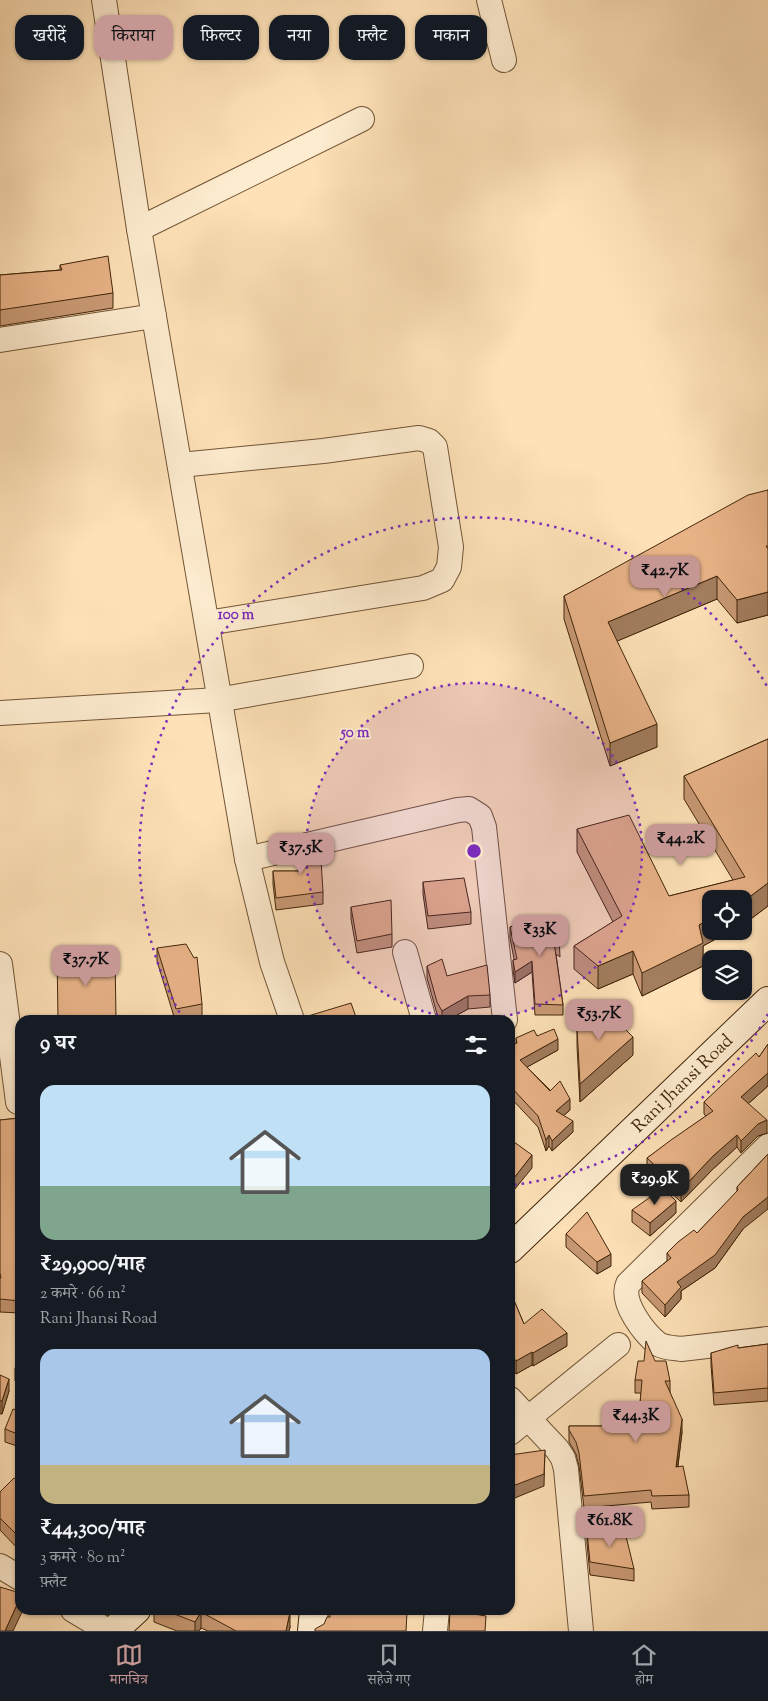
<!DOCTYPE html>
<html lang="hi">
<meta charset="utf-8">
<style>
body{margin:0;font-family:"Sorts Mill Goudy","Noto Serif Devanagari",serif;background:#20242c;color:#f1f3f6;height:100vh;display:flex;flex-direction:column;font-size:19px;white-space:nowrap}
*{box-sizing:border-box;margin:0}
p{font-size:16px;color:#9ea1a6}
.icon{flex:none;width:28px;height:28px;fill:none;stroke:currentColor;stroke-width:2;stroke-linecap:round;stroke-linejoin:round}
.map{position:relative;flex:1;overflow:hidden}
.drawer{position:absolute;left:15px;top:1015px;width:500px;height:600px;display:flex;flex-direction:column;background:#171b24;border-radius:15px;box-shadow:0 1px 4px #0004}
.drawer>*{flex:none}
.top-card{position:absolute;left:15px;top:15px;width:500px;height:45px;display:flex;gap:10px}
.buttons{position:absolute;left:702px;top:890px;display:grid;gap:10px}
.buttons a{display:grid;place-items:center;width:50px;height:50px;border-radius:10px;background:#171b24;box-shadow:0 1px 4px #0004;font-size:25px}
.price{position:absolute;translate:-50% -42px;padding:0 11px;border-radius:10px;background:#c59692;color:#111;font-size:16px;line-height:32px;filter:drop-shadow(0 1px 2px #0008)}
.price::after{content:'';position:absolute;left:50%;top:30px;width:15px;height:11px;margin-left:-8px;background:inherit;clip-path:polygon(0 0,100% 0,50% 100%)}
.price.active{background:#222;color:#fff}
ul{padding:0;list-style:none}
li{display:grid;align-content:center;gap:10px;height:265px;padding:0 25px}
li span{display:grid;place-items:center;height:155px;border-radius:15px;color:#555}
li>.icon{margin-inline-start:auto}
span .icon{width:90px;height:90px;fill:#fffc;stroke-width:1}
li b{font-size:21px}
h2{display:flex;justify-content:space-between;align-items:center;height:60px;padding:0 25px;font-size:21px}
.tag{padding:0 18px;border-radius:15px;background:#171b24;box-shadow:0 1px 4px #0004;font-size:18px;line-height:45px}
.tag.active{background:#c59692;color:#111}
.tab-bar{display:flex;justify-content:space-around;align-items:center;height:70px;border-top:1px solid #363941;background:#171b24;font-size:14px;color:#9ea1a6}
.tab-bar a{display:grid;justify-items:center;gap:2px}
.tab-bar .active{color:#c59692}
.map>svg:first-child{display:block}
.lines{fill:none;stroke-linecap:round;stroke-linejoin:round}
.street-casing{stroke:#715536;stroke-width:26}
.secondary-casing{stroke:#42260b;stroke-width:30}
.street{stroke:#feecd0;stroke-width:24}
.secondary{stroke:#feecd0;stroke-width:28}
.wall{fill:#c89974;stroke:#42260b}
.shaded-wall{fill:#a27d5e;stroke:#42260b}
.building{fill:#e8b287;stroke:#42260b}
.ring{fill:none;stroke:#7b2cbf;stroke-width:2.5;stroke-dasharray:2.5 5}
.labels{text-anchor:middle;stroke-width:4;stroke-linejoin:round;paint-order:stroke}
.street-label{font-size:18px;fill:#42260b;stroke:#feecd0}
.centre{fill:#7b2cbf;stroke:#feecd0;stroke-width:2.5}
.ring-label{font-size:15px;text-anchor:middle;font-weight:bold;fill:#7b2cbf;stroke:#feecd0;stroke-width:4;stroke-linejoin:round;paint-order:stroke}
</style>
<div class="map">
<svg width="768" height="1631" viewBox="0 0 768 1631">
<rect width="100%" height="100%" fill="#fee1b7"/>
<filter id="stains"><feTurbulence type="fractalNoise" baseFrequency=".004" numOctaves="4"/><feColorMatrix values="0 0 0 0 .2 0 0 0 0 .09 0 0 0 0 .02 0 0 0 .5 -.17"/></filter>
<radialGradient id="worn" r=".72"><stop offset=".6" stop-color="#630" stop-opacity="0"/><stop offset="1" stop-color="#630" stop-opacity=".3"/></radialGradient>
<g class="lines">
<g class="street-casing">
<g id="street">
<path d="M 104,0 L 139,229 L 247,859 L 272,962 L 292,1020"/>
<path d="M 489,0 L 504,60"/>
<path d="M 139,229 L 362,119"/>
<path d="M 0,340 L 154,316"/>
<path d="M 180,465 L 323,451 L 419,438 L 429,441 L 435,447 L 451,547 L 449,567 L 442,580 L 423,588 L 207,623"/>
<path d="M 0,713 L 218,700 L 411,666"/>
<path d="M 247,859 L 458,810 L 469,809 L 480,816 L 484,827 L 505,1020"/>
<path d="M 405,952 L 424,1020"/>
<path d="M 0,964 L 18,1102"/>
<path d="M 768,1146 L 628,1284 C 620,1302 644,1333 658,1344 C 665,1348 674,1348 681,1349 L 768,1339"/>
<path d="M 510,1399 L 557,1449 L 563,1458 L 566,1469 L 581,1631"/>
<path d="M 510,1433 L 618,1345"/>
<path d="M 0,1566 L 20,1578"/>
<path d="M 73,1610 L 108,1631"/>
<path d="M 435,1631 L 437,1610"/>
</g>
</g>
<g class="secondary-casing">
<g id="secondary">
<path d="M 510,1249 L 768,1001"/>
<path d="M 113,1631 L 136,1610"/>
<path d="M 312,1631 L 314,1610"/>
</g>
</g>
<use href="#street" class="street"/>
<use href="#secondary" class="secondary"/>
</g>
<g class="wall">
<path d="M 60,265 L 113,293 L 113,308 L 0,326 L 0,275 L 60,270 Z"/>
<path d="M 768,490 L 768,615 L 737,623 L 717,599 L 617,641 L 657,747 L 610,766 L 564,619 L 564,596 Z"/>
<path d="M 768,739 L 768,906 L 744,924 L 711,931 L 730,931 L 703,946 L 703,966 L 642,996 L 633,974 L 598,989 L 574,969 L 574,946 L 613,922 L 577,852 L 577,829 L 669,896 L 733,880 L 684,799 L 684,776 Z"/>
<path d="M 296,849 L 323,892 L 323,904 L 276,910 L 273,884 L 273,871 L 298,871 L 296,862 Z"/>
<path d="M 423,882 L 471,912 L 471,924 L 428,929 L 423,894 Z"/>
<path d="M 351,907 L 392,934 L 392,947 L 357,953 L 351,919 Z"/>
<path d="M 558,916 L 560,957 L 556,954 L 563,1005 L 563,1015 L 535,1015 L 532,972 L 515,983 L 513,970 L 513,960 L 514,959 L 510,938 L 510,927 Z"/>
<path d="M 157,948 L 202,1004 L 202,1016 L 181,1020 L 175,1020 L 157,961 Z"/>
<path d="M 427,966 L 447,976 L 490,995 L 490,1007 L 468,1009 L 448,1020 L 440,1020 L 437,1014 L 427,978 Z"/>
<path d="M 577,1028 L 633,1055 L 580,1102 L 577,1046 Z"/>
<path d="M 537,1036 L 558,1050 L 527,1067 L 570,1110 L 563,1116 L 573,1132 L 552,1151 L 549,1146 L 546,1151 L 538,1127 L 510,1097 L 510,1046 L 516,1043 L 516,1038 Z"/>
<path d="M 768,1044 L 768,1086 L 748,1104 L 767,1133 L 758,1136 L 741,1153 L 737,1147 L 713,1169 L 681,1202 L 647,1170 L 647,1158 L 706,1116 L 704,1114 L 704,1102 L 759,1057 Z"/>
<path d="M 20,1118 L 20,1313 L 0,1312 L 0,1120 Z"/>
<path d="M 768,1154 L 743,1229 L 715,1268 L 681,1291 L 681,1299 L 665,1317 L 642,1293 L 642,1281 L 667,1261 L 667,1253 L 697,1233 L 737,1192 L 737,1187 Z"/>
<path d="M 632,1210 L 676,1213 L 650,1236 L 632,1222 Z"/>
<path d="M 566,1234 L 611,1266 L 597,1274 L 566,1247 Z"/>
<path d="M 510,1291 L 524,1324 L 567,1346 L 533,1366 L 532,1365 L 516,1374 L 510,1364 Z"/>
<path d="M 768,1344 L 768,1401 L 714,1405 L 711,1365 L 711,1353 L 738,1348 Z"/>
<path d="M 20,1351 L 20,1383 L 15,1381 L 15,1369 Z"/>
<path d="M 655,1361 L 670,1381 L 670,1393 L 682,1432 L 678,1466 L 689,1495 L 689,1507 L 652,1509 L 651,1502 L 584,1508 L 579,1466 L 576,1454 L 569,1442 L 569,1426 L 638,1426 L 641,1393 L 635,1393 L 635,1380 Z"/>
<path d="M 0,1375 L 9,1391 L 2,1414 L 0,1414 Z"/>
<path d="M 20,1411 L 20,1447 L 5,1442 L 5,1429 Z"/>
<path d="M 20,1482 L 20,1551 L 0,1530 L 0,1492 Z"/>
<path d="M 587,1532 L 634,1569 L 634,1581 L 590,1575 L 587,1544 Z"/>
<path d="M 154,1610 L 286,1610 L 290,1627 L 289,1631 L 208,1631 L 201,1628 L 199,1631 L 177,1631 L 154,1622 Z"/>
</g>
<g class="shaded-wall">
<path d="M 717,576 L 717,599 L 608,645 L 608,622 Z"/>
<path d="M 768,592 L 768,615 L 737,623 L 737,600 Z"/>
<path d="M 657,724 L 657,747 L 610,766 L 610,743 Z"/>
<path d="M 768,883 L 768,906 L 744,924 L 744,901 Z"/>
<path d="M 711,918 L 711,931 L 730,931 L 703,946 L 703,966 L 642,996 L 642,973 L 699,925 Z"/>
<path d="M 633,951 L 633,974 L 598,989 L 598,966 Z"/>
<path d="M 532,961 L 532,972 L 515,983 L 515,972 Z"/>
<path d="M 468,996 L 468,1009 L 448,1020 L 442,1020 L 442,1011 Z"/>
<path d="M 633,1037 L 633,1055 L 580,1102 L 580,1084 Z"/>
<path d="M 558,1039 L 558,1050 L 520,1071 L 520,1060 Z"/>
<path d="M 768,1073 L 768,1086 L 741,1110 L 741,1097 Z"/>
<path d="M 570,1099 L 570,1110 L 556,1122 L 556,1111 Z"/>
<path d="M 767,1120 L 767,1133 L 758,1136 L 741,1153 L 741,1141 L 758,1124 Z"/>
<path d="M 573,1121 L 573,1132 L 552,1151 L 552,1141 Z"/>
<path d="M 549,1135 L 549,1146 L 546,1151 L 546,1140 Z"/>
<path d="M 737,1135 L 737,1147 L 713,1169 L 681,1202 L 681,1190 L 713,1156 Z"/>
<path d="M 532,1155 L 532,1168 L 510,1195 L 510,1183 Z"/>
<path d="M 768,1197 L 768,1209 L 743,1229 L 715,1268 L 681,1291 L 681,1299 L 665,1317 L 665,1305 L 677,1282 L 743,1217 Z"/>
<path d="M 676,1201 L 676,1213 L 650,1236 L 650,1223 Z"/>
<path d="M 611,1254 L 611,1266 L 597,1274 L 597,1262 Z"/>
<path d="M 567,1333 L 567,1346 L 533,1366 L 533,1353 Z"/>
<path d="M 532,1352 L 532,1365 L 516,1374 L 516,1361 Z"/>
<path d="M 9,1379 L 9,1391 L 2,1414 L 2,1401 Z"/>
<path d="M 682,1419 L 682,1432 L 676,1479 L 676,1467 Z"/>
<path d="M 545,1450 L 544,1486 L 510,1500 L 510,1487 Z"/>
<path d="M 20,1598 L 20,1610 L 22,1610 L 22,1612 L 13,1631 L 5,1631 Z"/>
<path d="M 201,1612 L 201,1628 L 199,1631 L 195,1631 L 195,1622 Z"/>
<path d="M 290,1612 L 290,1627 L 289,1631 L 286,1631 Z"/>
</g>
<g class="building">
<path d="M 108,256 L 113,293 L 0,310 L 0,275 L 62,270 L 60,265 Z"/>
<path d="M 768,490 L 768,546 L 766,546 L 768,549 L 768,592 L 737,600 L 717,576 L 608,622 L 657,724 L 610,743 L 564,596 L 748,495 Z"/>
<path d="M 768,739 L 768,883 L 744,901 L 744,899 L 711,899 L 711,918 L 699,925 L 703,943 L 642,973 L 633,951 L 598,966 L 574,946 L 622,916 L 577,829 L 629,815 L 669,896 L 745,877 L 684,776 Z"/>
<path d="M 320,844 L 323,892 L 276,898 L 273,871 L 301,871 L 296,849 Z"/>
<path d="M 464,878 L 471,912 L 428,916 L 423,882 Z"/>
<path d="M 391,900 L 392,934 L 357,941 L 351,907 Z"/>
<path d="M 558,916 L 560,946 L 554,942 L 563,1005 L 535,1004 L 532,961 L 515,972 L 513,960 L 517,959 L 510,927 L 524,921 Z"/>
<path d="M 186,944 L 194,958 L 197,957 L 202,1004 L 176,1009 L 157,948 Z"/>
<path d="M 57,953 L 115,953 L 116,1020 L 58,1020 Z"/>
<path d="M 442,959 L 447,976 L 487,965 L 490,995 L 468,996 L 442,1011 L 437,1002 L 427,966 Z"/>
<path d="M 351,1003 L 357,1020 L 309,1020 L 305,1017 Z"/>
<path d="M 601,1005 L 633,1037 L 580,1084 L 577,1028 Z"/>
<path d="M 554,1029 L 558,1039 L 520,1060 L 550,1091 L 560,1081 L 570,1099 L 556,1111 L 573,1121 L 552,1141 L 549,1135 L 546,1140 L 538,1116 L 510,1086 L 510,1046 L 517,1043 L 516,1038 L 534,1030 L 537,1036 Z"/>
<path d="M 768,1044 L 768,1073 L 741,1097 L 767,1120 L 758,1124 L 741,1141 L 737,1135 L 713,1156 L 681,1190 L 647,1158 L 671,1140 L 713,1111 L 704,1102 L 756,1053 L 759,1057 Z"/>
<path d="M 20,1118 L 20,1301 L 0,1299 L 0,1278 L 1,1278 L 0,1273 L 0,1120 Z"/>
<path d="M 510,1139 L 532,1155 L 510,1183 Z"/>
<path d="M 768,1154 L 768,1197 L 743,1217 L 715,1255 L 677,1282 L 681,1287 L 665,1305 L 642,1281 L 671,1258 L 667,1253 L 678,1242 L 694,1230 L 697,1233 L 738,1190 L 737,1187 Z"/>
<path d="M 663,1188 L 676,1201 L 650,1223 L 632,1210 Z"/>
<path d="M 587,1212 L 611,1254 L 597,1262 L 566,1234 Z"/>
<path d="M 510,1291 L 524,1324 L 542,1309 L 567,1333 L 533,1353 L 532,1352 L 516,1361 L 510,1352 L 510,1336 L 515,1332 L 510,1327 Z"/>
<path d="M 646,1341 L 655,1361 L 666,1361 L 670,1381 L 665,1381 L 682,1419 L 676,1467 L 683,1466 L 689,1495 L 652,1496 L 651,1490 L 584,1496 L 579,1453 L 576,1442 L 569,1430 L 569,1426 L 638,1426 L 642,1380 L 635,1380 L 638,1361 L 644,1361 Z"/>
<path d="M 768,1344 L 768,1388 L 714,1393 L 711,1353 L 738,1345 L 738,1348 Z"/>
<path d="M 20,1351 L 20,1371 L 15,1369 Z"/>
<path d="M 0,1375 L 9,1379 L 2,1401 L 0,1401 Z"/>
<path d="M 13,1409 L 20,1411 L 20,1435 L 5,1429 Z"/>
<path d="M 545,1450 L 544,1474 L 510,1487 L 510,1455 Z"/>
<path d="M 14,1478 L 20,1482 L 20,1538 L 0,1518 L 0,1492 Z"/>
<path d="M 624,1528 L 634,1569 L 590,1562 L 587,1532 Z"/>
<path d="M 0,1587 L 20,1593 L 20,1598 L 5,1631 L 0,1631 Z"/>
<path d="M 164,1610 L 286,1610 L 290,1612 L 286,1631 L 236,1631 L 201,1612 L 195,1622 Z"/>
<path d="M 330,1610 L 375,1610 L 407,1612 L 406,1631 L 315,1631 L 315,1629 L 324,1624 L 327,1617 L 330,1617 Z"/>
<path d="M 450,1610 L 486,1616 L 485,1631 L 449,1631 Z"/>
</g>
<circle cx="474" cy="851" r="168" fill="#7b2cbf" fill-opacity=".12"/>
<g class="ring">
<circle cx="474" cy="851" r="168"/>
<path d="M768 1014A336 336 0 0 1 512 1185M183 1019A336 336 0 1 1 768 688"/>
</g>
<g class="labels">
<g class="street-label">
<text transform="translate(682 1083) rotate(-44)" y="6">Rani Jhansi Road</text>
</g>
</g>
<circle cx="474" cy="851" r="8" class="centre"/>
<g class="ring-label">
<text x="236" y="619">100 m</text>
<text x="355" y="737">50 m</text>
</g>
<rect width="100%" height="100%" filter="url(#stains)"/>
<rect width="100%" height="100%" fill="url(#worn)"/>
</svg>
<div class="buttons">
<a><svg class="icon" aria-label="locate" viewBox="0 0 24 24"><circle cx="12" cy="12" r="6"/><path d="M12 2v4M12 18v4M2 12h4M18 12h4"/></svg></a>
<a><svg class="icon" aria-label="layers" viewBox="0 0 24 24"><path d="M12 4l9 5-9 5-9-5zM3 14l9 5 9-5"/></svg></a>
</div>
<b class="price" style="left:665px;top:598px">₹42.7K</b>
<b class="price" style="left:681px;top:866px">₹44.2K</b>
<b class="price" style="left:301px;top:875px">₹37.5K</b>
<b class="price" style="left:540px;top:957px">₹33K</b>
<b class="price" style="left:86px;top:987px">₹37.7K</b>
<b class="price" style="left:599px;top:1041px">₹53.7K</b>
<b class="price active" style="left:655px;top:1206px">₹29.9K</b>
<b class="price" style="left:636px;top:1443px">₹44.3K</b>
<b class="price" style="left:610px;top:1548px">₹61.8K</b>
<div class="top-card">
<a class="tag">खरीदें</a>
<a class="tag active">किराया</a>
<a class="tag">फ़िल्टर</a>
<a class="tag">नया</a>
<a class="tag">फ़्लैट</a>
<a class="tag">मकान</a>
</div>
<section class="drawer">
<h2>9 घर<svg class="icon" aria-label="filters" viewBox="0 0 24 24"><path d="M4 7h16M4 17h16"/><circle cx="9" cy="7" r="2"/><circle cx="15" cy="17" r="2"/></svg></h2>
<ul>
<li><span style="background:linear-gradient(#bfe0f5 65%,#7fa58c 0)"><svg class="icon" aria-label="home" viewBox="0 0 24 24"><path d="M3 11l9-7 9 7M6 9v11h12V9"/></svg></span><div><b>₹29,900/माह</b><p>2 कमरे · 66 m²</p><p>Rani Jhansi Road</p></div></li>
<li><span style="background:linear-gradient(#a9c7e8 75%,#c2b280 0)"><svg class="icon" aria-label="home" viewBox="0 0 24 24"><path d="M3 11l9-7 9 7M6 9v11h12V9"/></svg></span><div><b>₹44,300/माह</b><p>3 कमरे · 80 m²</p><p>फ़्लैट</p></div></li>
</ul>
</section>
</div>
<nav class="tab-bar">
<a class="active"><svg class="icon" aria-label="map" viewBox="0 0 24 24"><path d="M3 6l6-2 6 2 6-2v14l-6 2-6-2-6 2zM9 4v14M15 6v14"/></svg>मानचित्र</a>
<a><svg class="icon" aria-label="saved" viewBox="0 0 24 24"><path d="M7 4h10v16l-5-4-5 4z"/></svg>सहेजे गए</a>
<a><svg class="icon" aria-label="home" viewBox="0 0 24 24"><path d="M3 11l9-7 9 7M6 9v11h12V9"/></svg>होम</a>
</nav>
